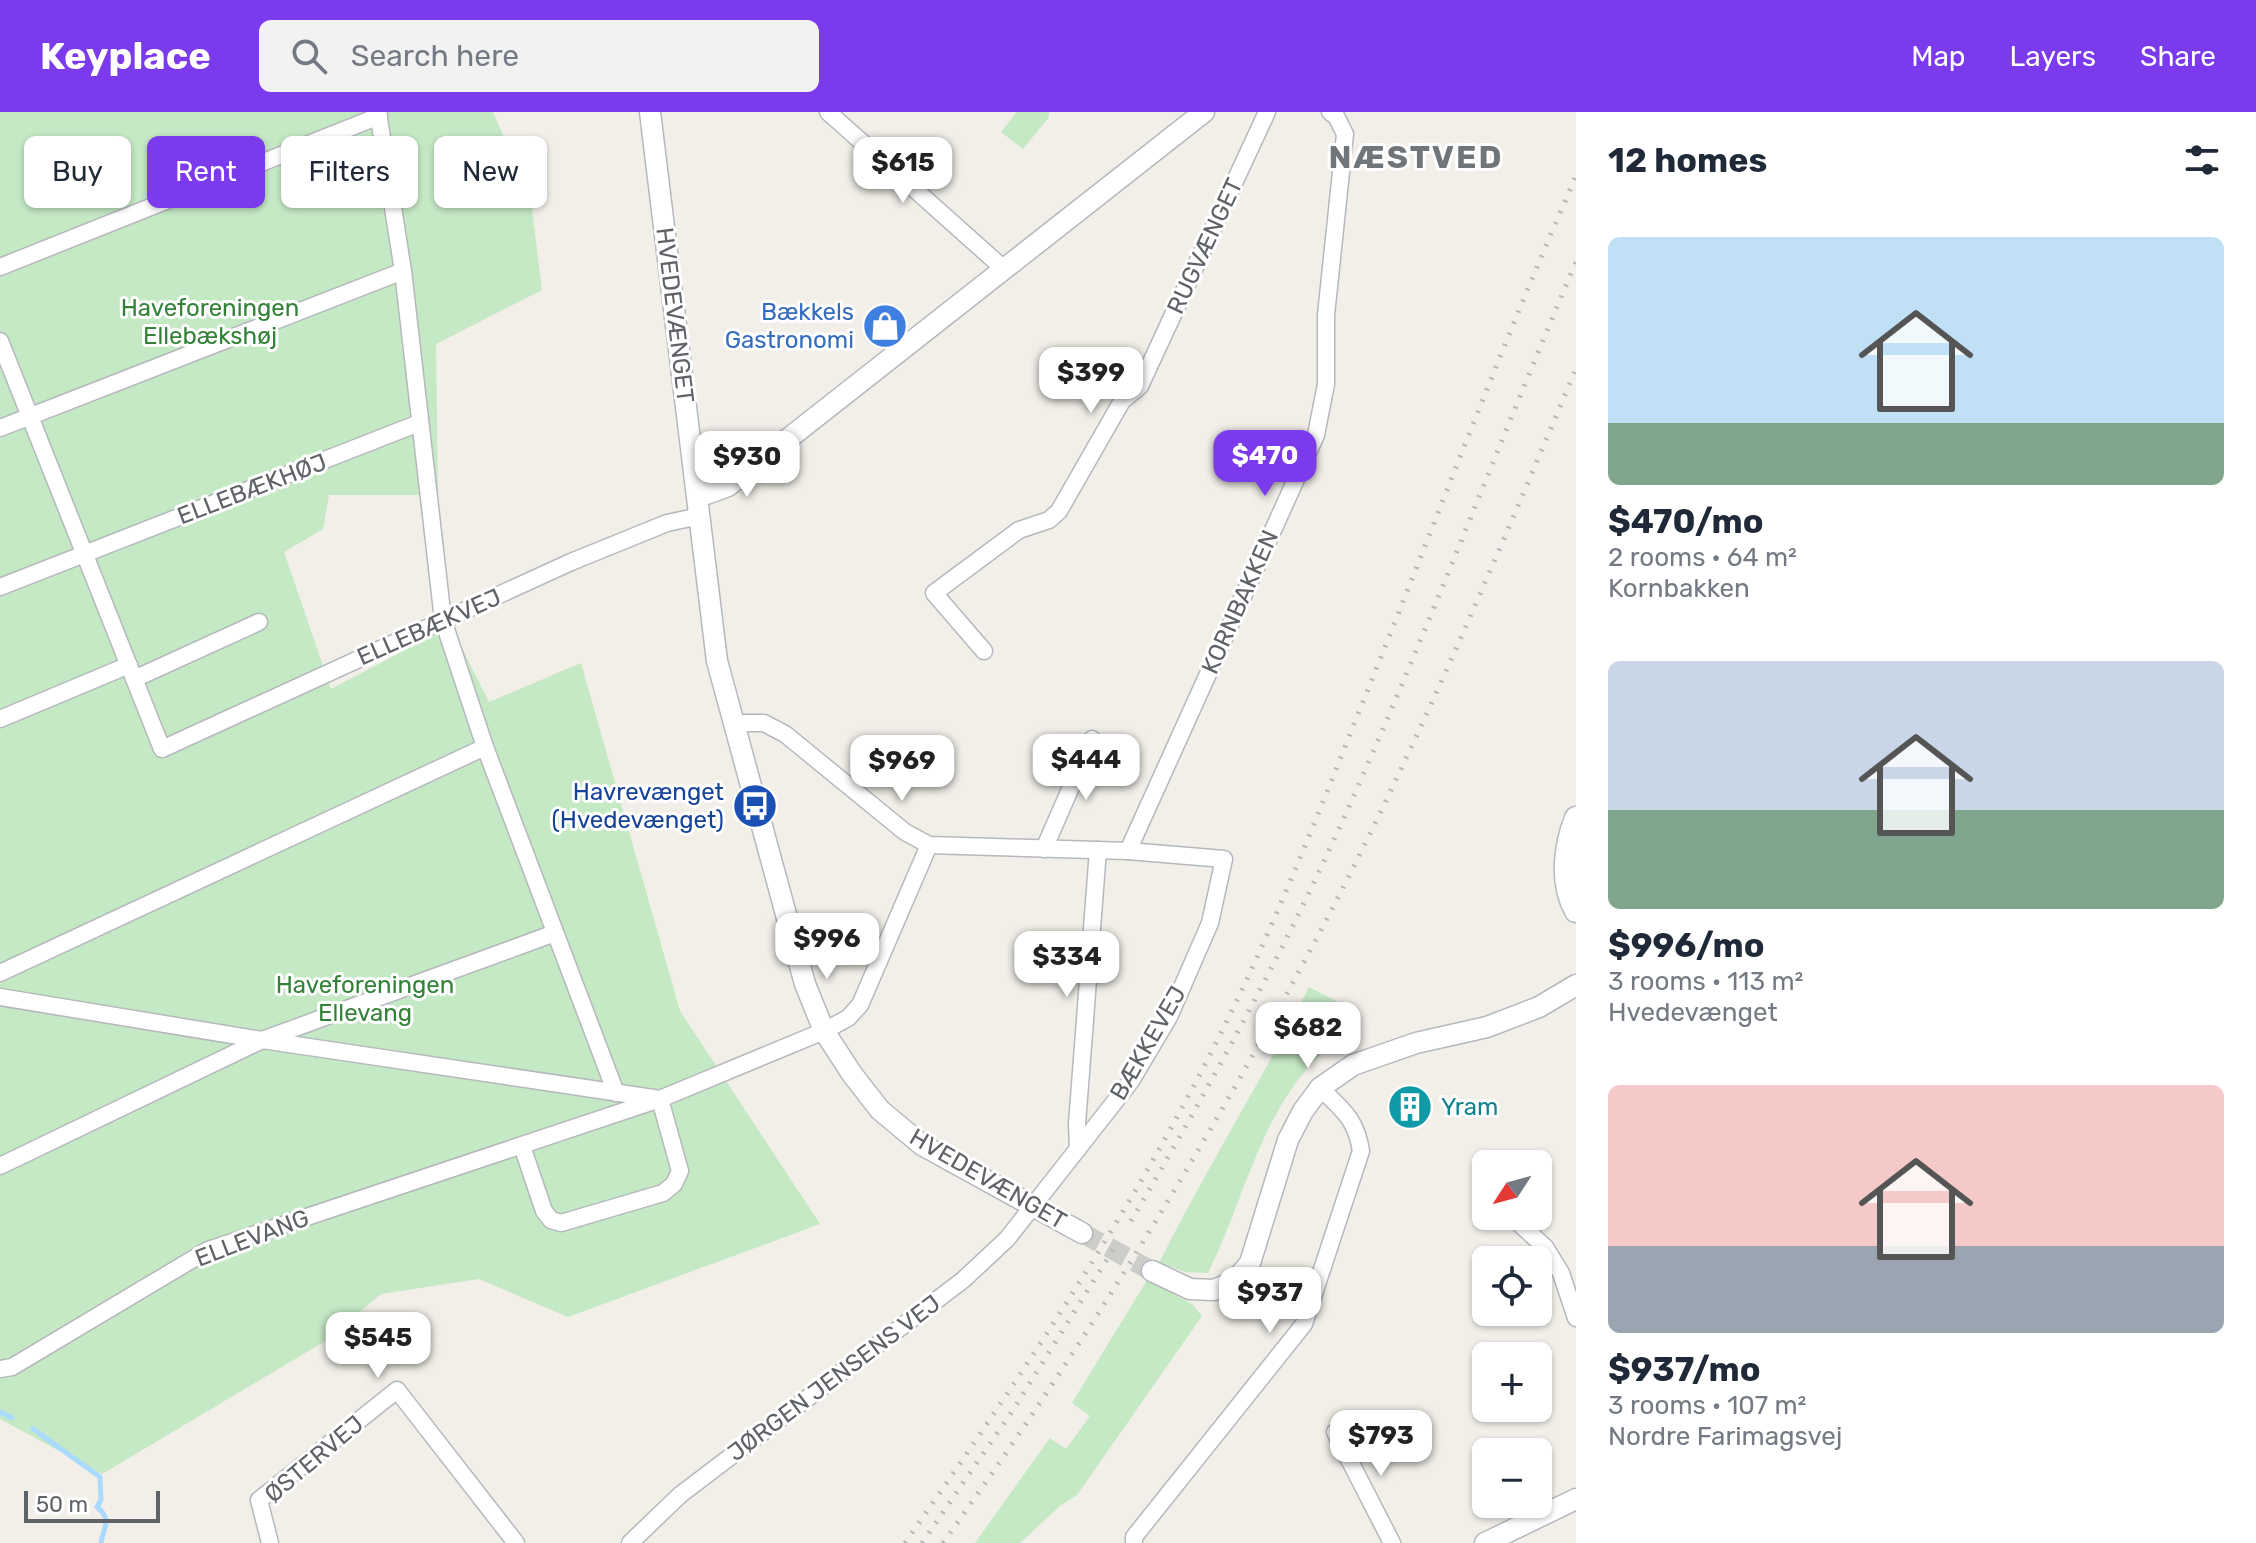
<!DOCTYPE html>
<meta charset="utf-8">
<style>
body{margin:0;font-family:Rubik,sans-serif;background:#f2f2f3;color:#1f2937;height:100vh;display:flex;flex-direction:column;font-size:30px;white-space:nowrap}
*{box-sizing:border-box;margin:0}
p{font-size:26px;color:#747a83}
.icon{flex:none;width:44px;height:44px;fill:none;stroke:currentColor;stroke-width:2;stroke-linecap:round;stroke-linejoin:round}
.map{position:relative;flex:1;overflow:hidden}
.panel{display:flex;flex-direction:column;background:#fff;width:680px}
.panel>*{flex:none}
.hud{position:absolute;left:24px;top:24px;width:760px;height:72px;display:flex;gap:16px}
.needle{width:52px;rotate:234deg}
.controls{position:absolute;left:1472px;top:1038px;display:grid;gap:16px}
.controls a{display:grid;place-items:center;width:80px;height:80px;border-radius:12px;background:#fff;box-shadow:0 2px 6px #0004;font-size:40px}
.scale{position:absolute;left:24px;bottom:20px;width:136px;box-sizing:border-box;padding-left:8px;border:4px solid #5f6368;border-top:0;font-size:22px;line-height:28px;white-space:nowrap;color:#5f6368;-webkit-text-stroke:6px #fff;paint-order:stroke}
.price{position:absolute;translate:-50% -68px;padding:0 18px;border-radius:16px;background:#fff;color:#222;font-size:26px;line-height:52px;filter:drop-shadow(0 2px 4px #0008)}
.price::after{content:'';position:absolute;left:50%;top:48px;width:24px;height:18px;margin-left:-12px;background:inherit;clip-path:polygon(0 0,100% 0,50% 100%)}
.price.current{background:#7c3aed;color:#fff}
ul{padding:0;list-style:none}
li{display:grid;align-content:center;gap:16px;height:424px;padding:0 32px}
li span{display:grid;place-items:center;height:248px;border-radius:12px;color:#555}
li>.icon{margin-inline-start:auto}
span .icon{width:144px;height:144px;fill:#fffc;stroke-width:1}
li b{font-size:34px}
h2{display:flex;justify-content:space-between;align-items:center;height:96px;padding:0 32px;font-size:34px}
.chip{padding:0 28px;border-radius:12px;background:#fff;box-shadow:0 2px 6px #0004;font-size:28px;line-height:72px}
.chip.current{background:#7c3aed;color:#fff}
header{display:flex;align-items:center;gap:48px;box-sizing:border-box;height:112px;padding:0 40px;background:#7c3aed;color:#fff}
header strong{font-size:38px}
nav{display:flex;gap:44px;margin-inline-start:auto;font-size:28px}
.search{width:560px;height:72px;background:#f2f2f3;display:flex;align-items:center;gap:20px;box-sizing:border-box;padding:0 28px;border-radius:12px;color:#747a83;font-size:30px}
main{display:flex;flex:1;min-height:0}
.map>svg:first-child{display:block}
.green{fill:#c5e8c5}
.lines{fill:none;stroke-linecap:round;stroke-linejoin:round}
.stream{stroke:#aadaff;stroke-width:5}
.tertiary-tunnel{stroke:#ccccc8;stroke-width:20;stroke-dasharray:20 10;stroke-linecap:butt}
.minor-casing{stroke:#b5b8bc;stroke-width:19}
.tertiary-casing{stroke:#b5b8bc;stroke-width:23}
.secondary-casing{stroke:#b6babf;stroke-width:25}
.minor{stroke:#fff;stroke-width:16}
.tertiary{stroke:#fff;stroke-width:20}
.secondary{stroke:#fff;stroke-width:22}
.rail{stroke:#b6b7b8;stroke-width:5;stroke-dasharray:2 10;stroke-linecap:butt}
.labels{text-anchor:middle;stroke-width:6;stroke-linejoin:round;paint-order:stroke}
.street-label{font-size:24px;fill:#5f6368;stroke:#fff}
.park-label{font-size:24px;fill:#348238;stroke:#fff}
.shop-label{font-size:24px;fill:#366cbe;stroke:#fff;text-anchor:end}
.transit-label{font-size:24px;fill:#164399;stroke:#fff;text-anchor:end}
.culture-label{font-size:24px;fill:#0d838f;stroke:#fff;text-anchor:start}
.district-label{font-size:32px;font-weight:bold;letter-spacing:2px;fill:#70757a;stroke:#fff}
</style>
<header>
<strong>Keyplace</strong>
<div class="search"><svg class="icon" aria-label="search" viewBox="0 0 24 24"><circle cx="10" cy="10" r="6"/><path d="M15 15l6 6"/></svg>Search here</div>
<nav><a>Map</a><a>Layers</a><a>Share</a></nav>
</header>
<main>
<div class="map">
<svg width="1576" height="1431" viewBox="0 0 1576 1431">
<rect width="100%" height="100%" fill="#f1efe8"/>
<g class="green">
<path d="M 0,0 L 493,0 L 531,88 L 542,178 L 436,232 L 438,383 L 329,383 L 323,417 L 284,440 L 331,577 L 451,514 L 489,590 L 581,551 L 680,899 L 820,1112 L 568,1205 L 479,1167 L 381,1182 L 322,1231 L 102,1362 L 0,1307 Z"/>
<path d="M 1017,0 L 1049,0 L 1049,5 L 1023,37 L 1001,20 Z"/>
<path d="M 1309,875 L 1344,893 L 1333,920 L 1353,925 C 1342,931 1328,935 1320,943 C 1260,1001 1244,1089 1208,1161 L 1186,1160 L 1159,1151 C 1206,1057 1262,968 1309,875 Z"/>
<path d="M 1147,1168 L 1192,1192 L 1202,1204 L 1077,1383 L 1061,1393 L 1020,1431 L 975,1431 L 1050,1326 L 1066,1337 L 1090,1304 L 1072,1291 Z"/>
</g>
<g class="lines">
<g class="stream">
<path d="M 0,1300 L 12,1306"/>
<path d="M 33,1317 L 100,1365 L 101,1388 L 97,1395 C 113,1408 103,1416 101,1431"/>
</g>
<path class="tertiary-tunnel" d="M 1082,1121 L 1152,1159"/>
<g class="minor-casing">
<g id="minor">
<path d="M 378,0 L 403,159 L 443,508 L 485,635 L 616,981"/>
<path d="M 828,0 L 1004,157"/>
<path d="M 0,155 L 379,4"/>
<path d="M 0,229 L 162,637 L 571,450 L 667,411 L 700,404"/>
<path d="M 0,316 L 403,159"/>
<path d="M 0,475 L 419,311"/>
<path d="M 984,539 L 934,481 L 1019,418 L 1049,408 L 1059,399 L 1122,289 L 1140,274 L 1267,0"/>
<path d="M 134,567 L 259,510"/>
<path d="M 0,607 L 129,553"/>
<path d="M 1044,737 L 1092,627"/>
<path d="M 1128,739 L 1316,323 L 1326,272 L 1326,203 L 1345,22 L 1336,4 L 1330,0"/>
<path d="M 0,861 L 485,635"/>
<path d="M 0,885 L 262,928 L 660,987 L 680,1059 L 674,1072 L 663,1081 L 561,1111 L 551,1108 L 544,1099 L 522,1034"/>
<path d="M 1078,1037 L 1077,1012 L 1098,738"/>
<path d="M 0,1054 L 262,928 L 555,821"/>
<path d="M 1512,1105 L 1545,1135 L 1561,1161 L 1576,1206"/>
<path d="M 0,1257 L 12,1255 L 208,1138 L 660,987 L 824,919 L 848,906 L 860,893 L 929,733"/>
<path d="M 1335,1320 L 1392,1431"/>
<path d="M 270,1431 L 259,1388 L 397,1278 L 516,1431"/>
<path d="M 630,1431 L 680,1383 L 963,1168 L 1007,1127 L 1131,969 L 1169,905 L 1210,811 L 1224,747 L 1128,739 L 929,733 L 905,720 L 785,622 L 764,611 L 732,611"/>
<path d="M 1134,1431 L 1134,1425 L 1304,1212 L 1361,1039 C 1356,1007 1343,998 1320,976"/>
</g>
</g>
<g class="tertiary-casing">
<g id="tertiary">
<path d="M 650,0 L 717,549 L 805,872 L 824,919 L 852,962 L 880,998 L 922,1033 L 1082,1121"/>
<path d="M 698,385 L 728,374 L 1204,0"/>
<path d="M 1152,1159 L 1190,1177 L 1214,1178 L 1235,1169 L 1250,1151 L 1288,1028 L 1303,999 L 1320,976 L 1353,953 L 1416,931 L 1487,915 L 1539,895 L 1576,873"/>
<path d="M 1485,1431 L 1576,1387"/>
</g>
</g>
<g class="secondary-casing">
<path id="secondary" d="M 1576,706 C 1565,734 1560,771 1576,799"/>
</g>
<use href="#minor" class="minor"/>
<use href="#tertiary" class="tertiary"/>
<use href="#secondary" class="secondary"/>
<g class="rail">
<path d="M 1131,1109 C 1200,991 1267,871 1325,747 C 1416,551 1491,349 1576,150"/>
<path d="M 905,1431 C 1031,1250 1154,1067 1247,867 C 1286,783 1320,698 1354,612 C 1428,430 1497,244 1576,64"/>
<path d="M 922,1431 L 1013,1298 L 1116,1133"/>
<path d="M 943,1431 C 1079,1241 1201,1043 1311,837 C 1411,650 1493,453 1576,257"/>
</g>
</g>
<defs>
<g id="shop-disc" transform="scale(2.3)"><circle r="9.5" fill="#3f7fe0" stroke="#fff"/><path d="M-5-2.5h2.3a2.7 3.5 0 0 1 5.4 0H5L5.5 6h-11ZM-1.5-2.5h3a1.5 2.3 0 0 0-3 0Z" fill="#fff"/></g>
<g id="bus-disc" transform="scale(2.3)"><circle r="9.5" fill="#1a4fb4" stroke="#fff"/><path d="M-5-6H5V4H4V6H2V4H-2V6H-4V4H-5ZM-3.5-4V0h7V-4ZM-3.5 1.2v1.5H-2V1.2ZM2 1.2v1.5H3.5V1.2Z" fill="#fff"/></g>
<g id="building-disc" transform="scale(2.3)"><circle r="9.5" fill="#0f9aa8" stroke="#fff"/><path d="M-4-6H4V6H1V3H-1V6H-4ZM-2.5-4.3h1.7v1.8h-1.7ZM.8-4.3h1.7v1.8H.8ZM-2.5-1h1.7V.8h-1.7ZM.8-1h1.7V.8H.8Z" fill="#fff"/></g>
</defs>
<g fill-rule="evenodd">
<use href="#shop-disc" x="885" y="214"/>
<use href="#bus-disc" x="755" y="694"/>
<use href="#building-disc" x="1410" y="995"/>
</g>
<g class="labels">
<g class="street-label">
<text transform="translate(1205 134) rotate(-65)" y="8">RUGVÆNGET</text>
<text transform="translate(675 203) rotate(83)" y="8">HVEDEVÆNGET</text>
<text transform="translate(252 377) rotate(-21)" y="8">ELLEBÆKHØJ</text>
<text transform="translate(1240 490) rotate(-66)" y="8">KORNBAKKEN</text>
<text transform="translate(429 515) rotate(-24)" y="8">ELLEBÆKVEJ</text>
<text transform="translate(1148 931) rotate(-60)" y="8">BÆKKEVEJ</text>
<text transform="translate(988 1067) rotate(30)" y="8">HVEDEVÆNGET</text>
<text transform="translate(252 1126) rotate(-21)" y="8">ELLEVANG</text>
<text transform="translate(834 1266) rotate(-37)" y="8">JØRGEN JENSENS VEJ</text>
<text transform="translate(314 1347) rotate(-40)" y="8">ØSTERVEJ</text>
</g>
<g class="park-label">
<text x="210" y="204">Haveforeningen<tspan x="210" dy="28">Ellebækshøj</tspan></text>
<text x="365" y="881">Haveforeningen<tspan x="365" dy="28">Ellevang</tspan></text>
</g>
<g class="shop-label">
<text x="854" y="208">Bækkels<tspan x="854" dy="28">Gastronomi</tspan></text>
</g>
<g class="transit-label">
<text x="724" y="688">Havrevænget<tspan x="724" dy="28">(Hvedevænget)</tspan></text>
</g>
<g class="culture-label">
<text x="1441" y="1003">Yram</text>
</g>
<g class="district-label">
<text x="1416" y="56">NÆSTVED</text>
</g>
</g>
</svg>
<div class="controls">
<a><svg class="needle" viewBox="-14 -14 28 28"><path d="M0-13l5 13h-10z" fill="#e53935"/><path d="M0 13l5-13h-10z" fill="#747a83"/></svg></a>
<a><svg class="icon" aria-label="locate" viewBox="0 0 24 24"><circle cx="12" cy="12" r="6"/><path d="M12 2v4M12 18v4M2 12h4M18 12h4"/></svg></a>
<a>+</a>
<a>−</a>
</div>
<div class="scale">50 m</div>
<b class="price" style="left:903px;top:93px">$615</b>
<b class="price" style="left:1091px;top:303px">$399</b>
<b class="price current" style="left:1265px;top:386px">$470</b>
<b class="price" style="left:747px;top:387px">$930</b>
<b class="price" style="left:1086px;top:690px">$444</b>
<b class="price" style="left:902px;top:691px">$969</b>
<b class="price" style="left:827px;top:869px">$996</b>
<b class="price" style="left:1067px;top:887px">$334</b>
<b class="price" style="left:1308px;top:958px">$682</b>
<b class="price" style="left:1270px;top:1223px">$937</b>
<b class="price" style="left:378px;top:1268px">$545</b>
<b class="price" style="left:1381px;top:1366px">$793</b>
<div class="hud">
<a class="chip">Buy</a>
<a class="chip current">Rent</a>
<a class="chip">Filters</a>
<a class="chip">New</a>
</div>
</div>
<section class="panel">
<h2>12 homes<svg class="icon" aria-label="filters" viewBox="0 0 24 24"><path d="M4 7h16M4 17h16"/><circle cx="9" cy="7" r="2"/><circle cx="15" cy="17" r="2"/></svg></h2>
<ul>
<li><span style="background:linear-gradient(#bfe0f5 75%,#7fa58c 0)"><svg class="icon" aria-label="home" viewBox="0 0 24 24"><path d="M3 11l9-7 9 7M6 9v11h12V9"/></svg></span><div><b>$470/mo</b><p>2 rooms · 64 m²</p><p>Kornbakken</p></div></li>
<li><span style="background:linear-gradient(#c9d6e8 60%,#7fa58c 0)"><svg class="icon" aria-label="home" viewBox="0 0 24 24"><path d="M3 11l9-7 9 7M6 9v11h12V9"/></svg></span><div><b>$996/mo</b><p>3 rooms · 113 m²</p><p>Hvedevænget</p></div></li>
<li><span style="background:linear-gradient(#f6c9c9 65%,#9aa5b1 0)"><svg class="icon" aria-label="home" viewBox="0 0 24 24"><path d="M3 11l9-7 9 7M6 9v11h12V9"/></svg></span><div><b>$937/mo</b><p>3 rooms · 107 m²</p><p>Nordre Farimagsvej</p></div></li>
</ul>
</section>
</main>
